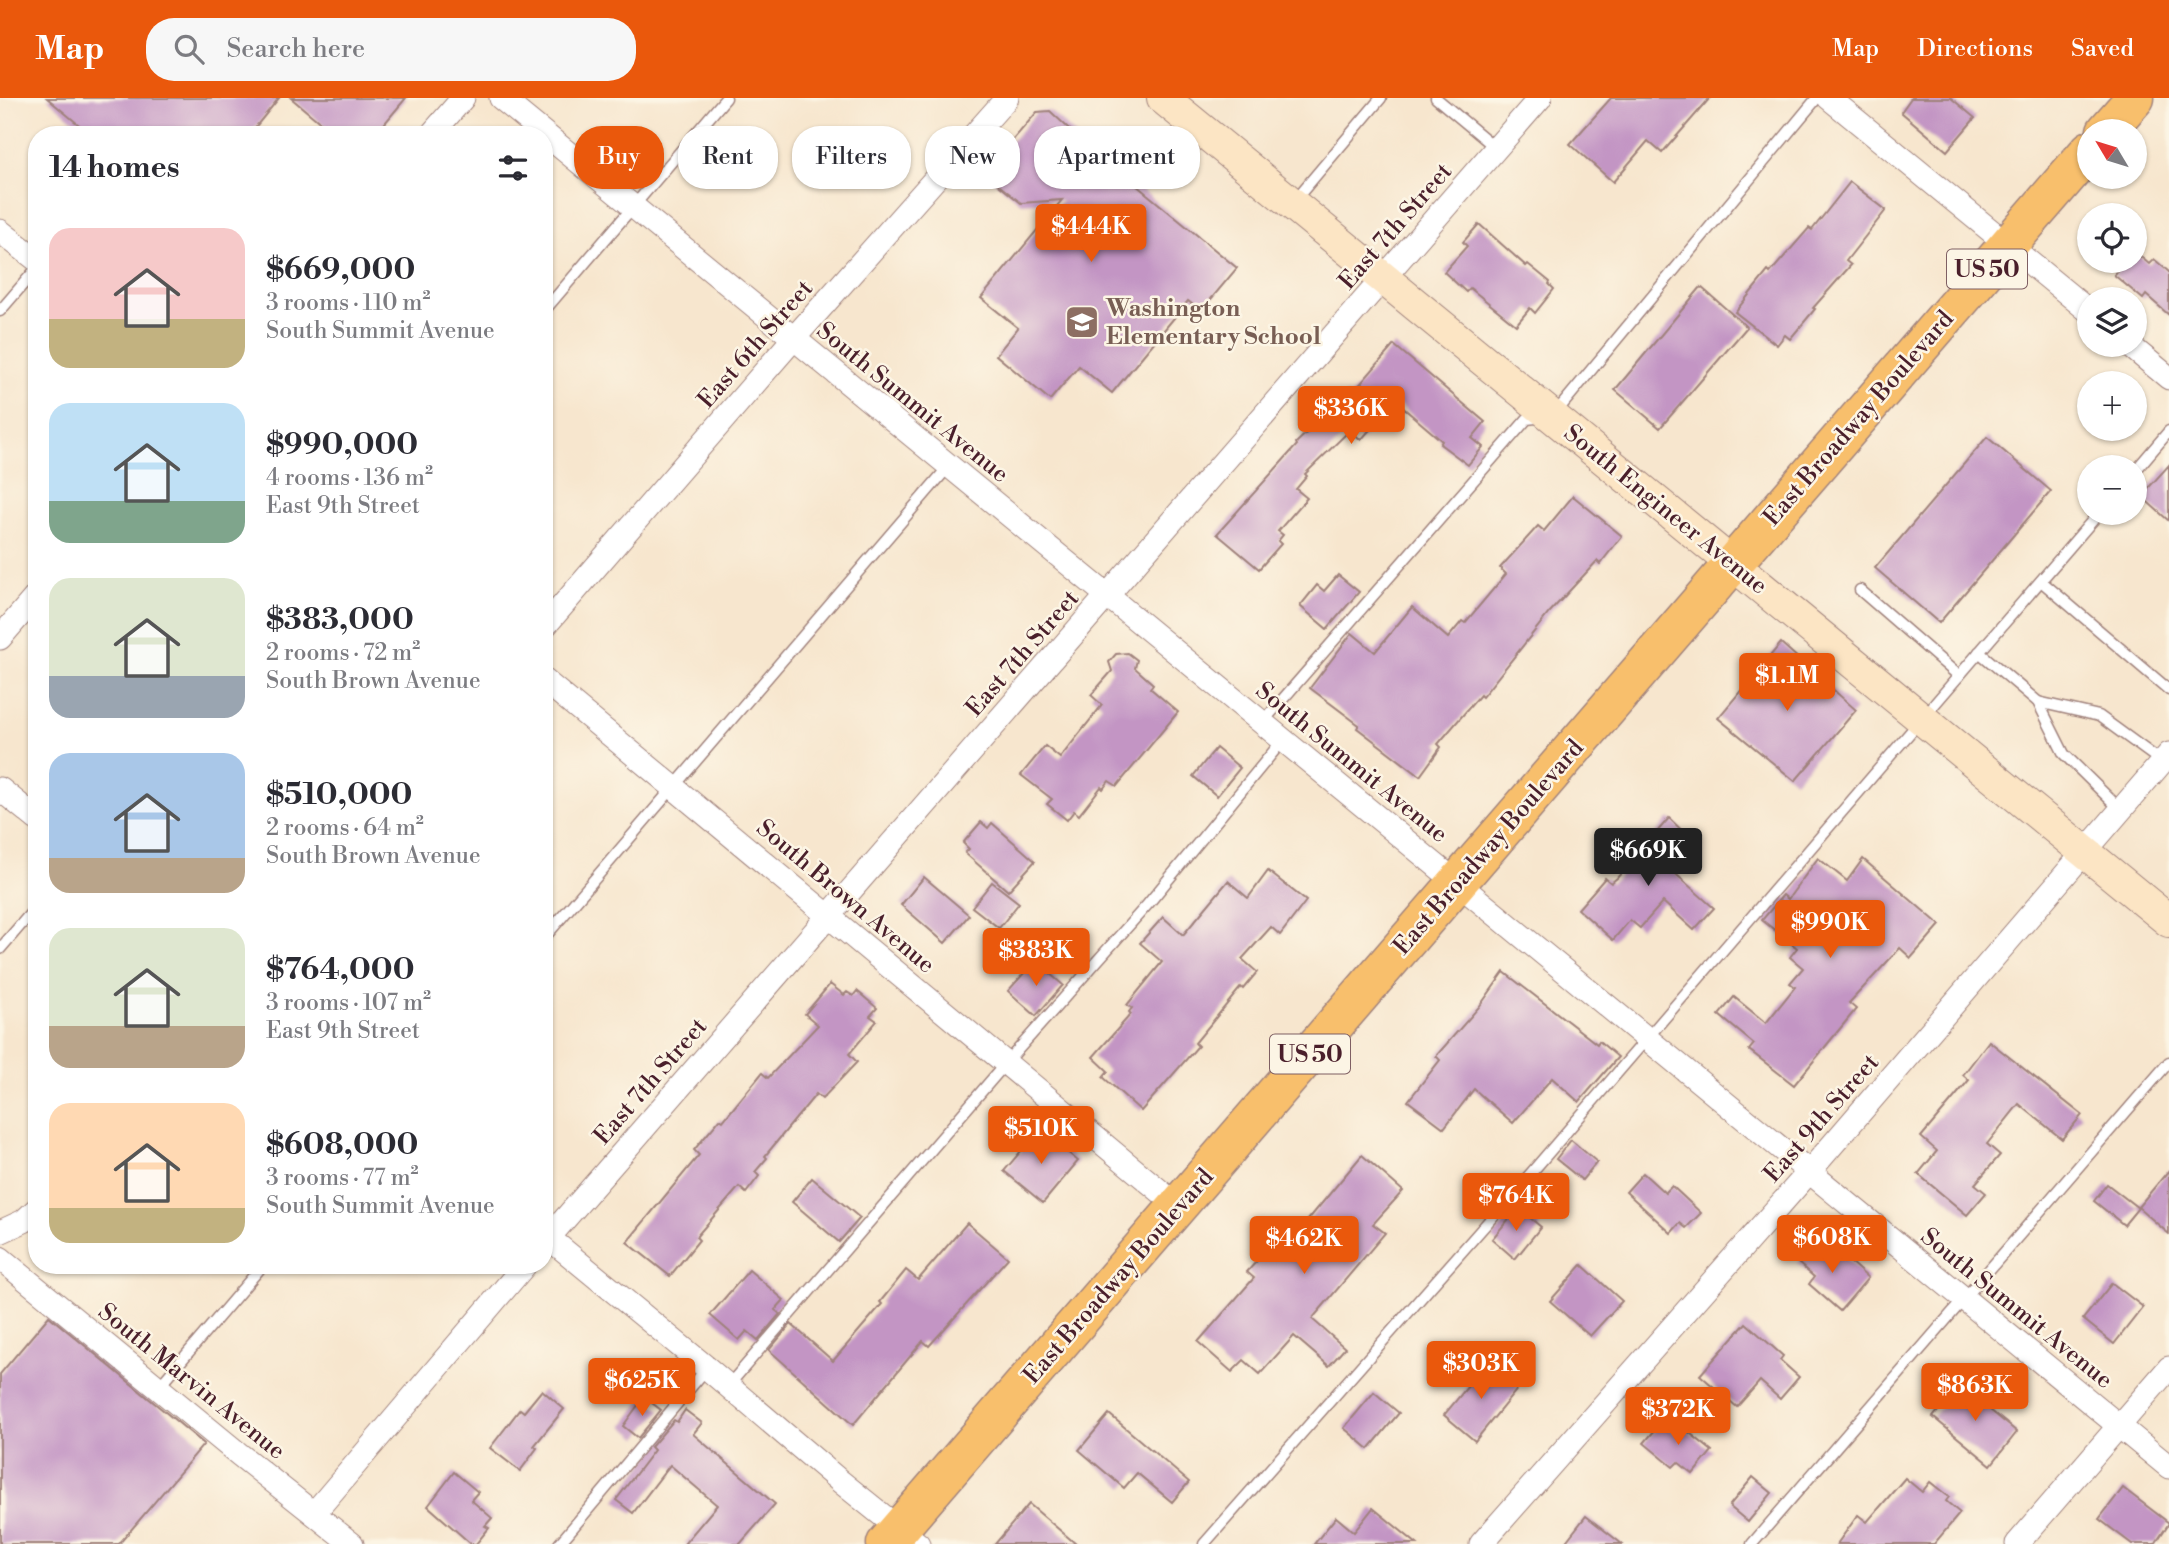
<!DOCTYPE html>
<meta charset="utf-8">
<style>
body{margin:0;font-family:"Libre Bodoni",serif;background:#f7f7f7;color:#2b2b33;height:100vh;display:flex;flex-direction:column;font-size:26px;white-space:nowrap}
*{box-sizing:border-box;margin:0}
p{font-size:23px;color:#7c7c81}
.icon{flex:none;width:38px;height:38px;fill:none;stroke:currentColor;stroke-width:2;stroke-linecap:round;stroke-linejoin:round}
.map{position:relative;flex:1;overflow:hidden}
.drawer{position:absolute;left:28px;top:28px;width:525px;height:1148px;display:flex;flex-direction:column;background:#fff;border-radius:28px;box-shadow:0 2px 5px #0004}
.drawer>*{flex:none}
.hud{position:absolute;left:574px;top:28px;width:665px;height:63px;display:flex;gap:14px}
.needle{width:46px;rotate:308deg}
.controls{position:absolute;left:2077px;top:21px;display:grid;gap:14px}
.controls a{display:grid;place-items:center;width:70px;height:70px;border-radius:50%;background:#fff;box-shadow:0 2px 5px #0004;font-size:35px}
.price{position:absolute;translate:-50% -60px;padding:0 16px;border-radius:7px;background:#ea580c;color:#fff;font-size:23px;line-height:46px;filter:drop-shadow(0 2px 4px #0008)}
.price::after{content:'';position:absolute;left:50%;top:42px;width:21px;height:16px;margin-left:-10px;background:inherit;clip-path:polygon(0 0,100% 0,50% 100%)}
.price.selected{background:#222;color:#fff}
ul{padding:0;list-style:none}
li{display:flex;align-items:center;gap:21px;height:175px;padding:0 21px}
li span{display:grid;place-items:center;flex:none;width:196px;height:140px;border-radius:21px;color:#555}
li>.icon{margin-inline-start:auto}
span .icon{width:84px;height:84px;fill:#fffc;stroke-width:1}
li b{font-size:30px}
h2{display:flex;justify-content:space-between;align-items:center;height:84px;padding:0 21px;font-size:30px}
.tag{padding:0 24px;border-radius:28px;background:#fff;box-shadow:0 2px 5px #0004;font-size:24px;line-height:63px}
.tag.selected{background:#ea580c;color:#fff}
header{display:flex;align-items:center;gap:42px;box-sizing:border-box;height:98px;padding:0 35px;background:#ea580c;color:#fff}
header strong{font-size:33px}
nav{display:flex;gap:38px;margin-inline-start:auto;font-size:24px}
.search{width:490px;height:63px;background:#f7f7f7;display:flex;align-items:center;gap:18px;box-sizing:border-box;padding:0 24px;border-radius:28px;color:#7c7c81;font-size:26px}
.map>svg:first-child{display:block}
.building{fill:#c395c4}
.lines{fill:none;stroke-linecap:round;stroke-linejoin:round}
.lane-casing{stroke:#a0827c;stroke-width:13}
.street-casing{stroke:#a0827c;stroke-width:25}
.secondary-casing{stroke:#a0827c;stroke-width:34}
.highway-casing{stroke:#a0827c;stroke-width:41}
.lane{stroke:#fff;stroke-width:10}
.street{stroke:#fff;stroke-width:23}
.secondary{stroke:#fce5c4;stroke-width:32}
.highway{stroke:#f8bf6c;stroke-width:38}
.labels{text-anchor:middle;stroke-width:5;stroke-linejoin:round;paint-order:stroke}
.shield{fill:#fcf5e5;stroke:#7f5f63;stroke-width:2}
.shield-label{font-size:23px;font-weight:bold;fill:#4a1f2b}
.street-label{font-size:24px;fill:#4a1f2b;stroke:#fcf5e5}
.education-label{font-size:24px;font-weight:bold;fill:#785e54;stroke:#fcf5e5;text-anchor:start}
</style>
<header>
<strong>Map</strong>
<div class="search"><svg class="icon" aria-label="search" viewBox="0 0 24 24"><circle cx="10" cy="10" r="6"/><path d="M15 15l6 6"/></svg>Search here</div>
<nav><a>Map</a><a>Directions</a><a>Saved</a></nav>
</header>
<div class="map">
<svg width="2169" height="1446" viewBox="0 0 2169 1446">
<rect width="100%" height="100%" fill="#fcf5e5"/>
<filter id="ink" filterUnits="userSpaceOnUse"><feTurbulence type="fractalNoise" baseFrequency=".0143" numOctaves="2"/><feDisplacementMap in="SourceGraphic" scale="14" xChannelSelector="R" yChannelSelector="G"/><feConvolveMatrix kernelMatrix="1 2 1 2 8 2 1 2 1" color-interpolation-filters="sRGB"/></filter>
<filter id="wash" filterUnits="userSpaceOnUse"><feTurbulence type="fractalNoise" baseFrequency=".00686" numOctaves="4" result="noise"/><feDisplacementMap in="SourceGraphic" scale="28" xChannelSelector="R" yChannelSelector="G"/><feGaussianBlur stdDeviation="1.57" result="paint"/><feColorMatrix in="noise" values="0 0 0 0 0 0 0 0 0 0 0 0 0 0 0 0 0 1.4 0 .05"/><feComposite in="paint" operator="in"/></filter>
<g filter="url(#wash)">
<rect width="100%" height="100%" fill="#f7e6ce"/>
<g id="blocks">
<g class="building">
<path d="M 47,0 L 279,0 L 249,37 L 91,37 Z"/>
<path d="M 291,0 L 406,0 L 375,37 L 335,37 Z"/>
<path d="M 1611,0 L 1710,0 L 1662,55 L 1648,43 L 1613,84 L 1570,46 Z"/>
<path d="M 1911,0 L 1951,0 L 1975,20 L 1947,53 L 1901,14 Z"/>
<path d="M 1050,13 L 1080,41 L 1237,170 L 1201,213 L 1188,203 L 1112,295 L 1079,268 L 1050,302 L 996,257 L 1018,230 L 981,200 L 1062,102 L 1021,105 L 990,80 L 992,66 L 1037,14 Z"/>
<path d="M 1850,84 L 1886,112 L 1846,163 L 1851,167 L 1813,210 L 1815,211 L 1790,241 L 1785,237 L 1777,247 L 1735,214 L 1768,173 L 1770,175 L 1809,130 L 1812,132 Z"/>
<path d="M 1479,126 L 1526,168 L 1528,166 L 1550,184 L 1549,186 L 1554,191 L 1535,215 L 1530,210 L 1516,227 L 1470,190 L 1466,194 L 1444,174 L 1467,148 L 1463,144 Z"/>
<path d="M 2135,154 L 2149,166 L 2154,161 L 2169,174 L 2169,217 L 2146,197 L 2143,201 L 2114,177 L 2126,163 L 2135,163 Z"/>
<path d="M 1701,189 L 1747,229 L 1660,330 L 1615,292 Z"/>
<path d="M 1394,247 L 1485,324 L 1472,340 L 1483,349 L 1468,367 L 1440,346 L 1442,343 L 1395,303 L 1361,342 L 1350,332 L 1305,376 L 1307,378 L 1296,391 L 1307,400 L 1278,433 L 1283,437 L 1278,443 L 1281,446 L 1259,471 L 1217,436 L 1297,347 L 1296,345 L 1347,296 L 1350,298 Z"/>
<path d="M 1987,339 L 2051,393 L 1939,525 L 1875,470 Z"/>
<path d="M 2169,367 L 2169,423 L 2141,398 Z"/>
<path d="M 1573,398 L 1622,438 L 1600,466 L 1597,463 L 1549,515 L 1482,599 L 1480,597 L 1438,646 L 1441,649 L 1420,678 L 1357,630 L 1359,627 L 1310,590 L 1352,535 L 1375,554 L 1412,509 L 1448,540 L 1462,523 L 1465,525 L 1506,476 L 1500,470 L 1538,428 L 1544,433 Z"/>
<path d="M 1338,477 L 1359,494 L 1327,531 L 1300,508 L 1317,487 L 1324,493 Z"/>
<path d="M 1781,545 L 1856,612 L 1795,683 L 1718,620 Z"/>
<path d="M 1128,555 L 1137,562 L 1135,570 L 1153,586 L 1150,590 L 1178,614 L 1117,688 L 1109,683 L 1103,691 L 1101,689 L 1079,717 L 1074,713 L 1067,722 L 1047,706 L 1052,701 L 1021,677 L 1045,648 L 1060,660 L 1102,607 L 1091,597 L 1112,573 L 1109,564 L 1116,556 Z"/>
<path d="M 1216,650 L 1240,670 L 1217,698 L 1193,678 Z"/>
<path d="M 1669,720 L 1693,743 L 1669,770 L 1714,810 L 1694,832 L 1663,804 L 1640,830 L 1630,822 L 1613,842 L 1578,811 L 1605,780 L 1611,785 L 1617,780 Z"/>
<path d="M 981,724 L 988,730 L 992,725 L 1035,763 L 1008,793 L 965,755 L 969,751 L 963,745 Z"/>
<path d="M 1818,760 L 1847,783 L 1863,761 L 1940,827 L 1911,860 L 1900,850 L 1849,905 L 1856,911 L 1794,987 L 1749,952 L 1754,946 L 1719,917 L 1734,899 L 1766,925 L 1795,889 L 1790,885 L 1803,870 L 1790,859 L 1797,850 L 1762,822 L 1783,797 L 1788,801 Z"/>
<path d="M 1268,773 L 1306,803 L 1280,837 L 1271,829 L 1242,861 L 1257,874 L 1243,891 L 1241,889 L 1195,945 L 1198,948 L 1141,1013 L 1103,979 L 1108,973 L 1093,959 L 1131,916 L 1129,914 L 1132,910 L 1127,907 L 1162,864 L 1140,845 L 1163,819 L 1183,837 L 1228,783 L 1248,800 Z"/>
<path d="M 924,779 L 969,817 L 945,845 L 901,807 Z"/>
<path d="M 992,784 L 1019,805 L 999,830 L 972,809 Z"/>
<path d="M 1035,863 L 1063,887 L 1036,918 L 1008,893 Z"/>
<path d="M 1504,874 L 1597,946 L 1599,943 L 1618,959 L 1579,1004 L 1552,980 L 1513,1025 L 1474,991 L 1444,1030 L 1408,1003 L 1440,962 L 1436,958 L 1479,909 Z"/>
<path d="M 830,886 L 844,897 L 847,894 L 853,898 L 857,893 L 877,910 L 870,918 L 877,923 L 849,956 L 857,964 L 822,1001 L 816,996 L 765,1058 L 767,1060 L 755,1074 L 759,1078 L 746,1095 L 739,1089 L 696,1139 L 699,1142 L 670,1178 L 627,1144 L 699,1057 L 694,1052 L 720,1021 L 723,1023 L 762,975 L 768,980 L 818,927 L 805,916 Z"/>
<path d="M 1989,943 L 2082,1017 L 2062,1041 L 2019,1006 L 1987,1046 L 2000,1057 L 1975,1086 L 1986,1095 L 1967,1117 L 1918,1076 L 1937,1053 L 1921,1039 L 1969,982 L 1963,977 Z"/>
<path d="M 1040,1031 L 1078,1063 L 1043,1105 L 1004,1073 Z"/>
<path d="M 1571,1042 L 1597,1064 L 1582,1082 L 1556,1061 Z"/>
<path d="M 1362,1057 L 1403,1093 L 1373,1126 L 1385,1135 L 1312,1221 L 1345,1250 L 1329,1268 L 1294,1238 L 1260,1276 L 1244,1262 L 1232,1274 L 1198,1244 L 1254,1180 L 1247,1174 L 1274,1144 L 1283,1152 Z"/>
<path d="M 2169,1072 L 2169,1136 L 2138,1109 Z"/>
<path d="M 1643,1075 L 1665,1095 L 1672,1088 L 1701,1115 L 1686,1130 L 1680,1125 L 1671,1135 L 1626,1094 Z"/>
<path d="M 812,1080 L 860,1120 L 839,1144 L 792,1104 Z"/>
<path d="M 2107,1086 L 2138,1110 L 2124,1127 L 2094,1103 Z"/>
<path d="M 1518,1110 L 1541,1129 L 1515,1161 L 1492,1141 Z"/>
<path d="M 967,1125 L 1008,1160 L 929,1248 L 923,1243 L 853,1327 L 769,1252 L 791,1226 L 833,1263 L 882,1206 L 880,1204 L 906,1172 L 918,1182 Z"/>
<path d="M 1817,1143 L 1836,1159 L 1840,1155 L 1868,1180 L 1840,1213 L 1809,1186 L 1814,1179 L 1798,1165 Z"/>
<path d="M 1582,1167 L 1622,1203 L 1590,1238 L 1550,1203 Z"/>
<path d="M 749,1172 L 784,1202 L 775,1212 L 780,1216 L 758,1242 L 747,1233 L 739,1242 L 710,1217 Z"/>
<path d="M 2112,1185 L 2143,1209 L 2114,1246 L 2083,1221 Z"/>
<path d="M 49,1218 L 204,1346 L 119,1446 L 0,1446 L 0,1276 Z"/>
<path d="M 1746,1225 L 1783,1258 L 1780,1262 L 1799,1279 L 1780,1301 L 1760,1283 L 1737,1309 L 1700,1277 Z"/>
<path d="M 1488,1264 L 1519,1289 L 1475,1343 L 1444,1317 Z"/>
<path d="M 1963,1283 L 1993,1308 L 1990,1312 L 2017,1334 L 1991,1367 L 1933,1319 Z"/>
<path d="M 542,1292 L 564,1311 L 534,1348 L 537,1350 L 520,1373 L 490,1350 L 520,1311 L 524,1314 Z"/>
<path d="M 1374,1294 L 1399,1315 L 1369,1351 L 1344,1330 Z"/>
<path d="M 644,1299 L 661,1312 L 638,1340 L 623,1328 Z"/>
<path d="M 685,1312 L 702,1325 L 693,1336 L 775,1406 L 740,1446 L 684,1446 L 717,1407 L 670,1367 L 633,1415 L 616,1402 L 654,1352 L 651,1349 L 674,1322 L 677,1324 Z"/>
<path d="M 1109,1316 L 1189,1384 L 1172,1404 L 1137,1375 L 1124,1390 L 1079,1352 Z"/>
<path d="M 1662,1324 L 1675,1335 L 1681,1328 L 1712,1353 L 1693,1376 L 1678,1364 L 1673,1369 L 1644,1345 Z"/>
<path d="M 454,1374 L 478,1394 L 471,1402 L 492,1420 L 485,1428 L 489,1430 L 476,1446 L 471,1446 L 428,1408 Z"/>
<path d="M 1753,1379 L 1772,1395 L 1748,1424 L 1729,1408 Z"/>
<path d="M 1905,1380 L 1922,1394 L 1930,1384 L 1949,1399 L 1946,1403 L 1960,1415 L 1934,1446 L 1837,1446 L 1858,1417 L 1867,1424 Z"/>
<path d="M 2123,1390 L 2169,1425 L 2155,1446 L 2132,1446 L 2099,1421 Z"/>
<path d="M 1029,1406 L 1076,1446 L 995,1446 Z"/>
<path d="M 1373,1410 L 1417,1446 L 1314,1446 L 1336,1419 L 1354,1434 Z"/>
<path d="M 1586,1418 L 1622,1446 L 1564,1446 Z"/>
</g>
</g>
</g>
<g filter="url(#ink)">
<use href="#blocks" fill-opacity="0" stroke="#a0827c" stroke-width="2"/>
<g class="lines">
<g class="lane-casing">
<g id="lane">
<path d="M 1436,0 L 1496,50"/>
<path d="M 1295,102 L 1381,0"/>
<path d="M 0,213 L 37,170"/>
<path d="M 544,213 L 726,0"/>
<path d="M 2135,373 L 2169,333"/>
<path d="M 2041,483 L 2169,592"/>
<path d="M 1860,492 L 1959,578"/>
<path d="M 1979,554 L 2038,604 L 2064,656 L 2121,712"/>
<path d="M 2038,604 L 2099,618 L 2162,664"/>
<path d="M 1262,625 L 1527,321 L 1553,318 L 1817,0"/>
<path d="M 544,840 L 949,368"/>
<path d="M 0,851 L 37,808"/>
<path d="M 728,1288 L 1006,965 L 1148,806 L 1283,642"/>
<path d="M 158,1290 L 263,1167"/>
<path d="M 559,1446 L 707,1270"/>
<path d="M 1204,1446 L 1532,1074 L 2099,415"/>
<path d="M 1752,1446 L 2169,964"/>
</g>
</g>
<g class="street-casing">
<g id="street">
<path d="M 501,0 L 2169,1369"/>
<path d="M 1829,0 L 2090,214"/>
<path d="M 431,37 L 463,0"/>
<path d="M 0,133 L 37,162"/>
<path d="M 2129,247 L 2169,280"/>
<path d="M 544,529 L 794,240 L 1007,0"/>
<path d="M 0,540 L 37,497"/>
<path d="M 544,582 L 1178,1108"/>
<path d="M 0,691 L 37,721"/>
<path d="M 0,1134 L 24,1123 L 37,1111"/>
<path d="M 544,1136 L 707,1270 L 841,1384 L 918,1446"/>
<path d="M 544,1145 L 1540,0"/>
<path d="M 0,1160 L 240,1357 L 352,1446"/>
<path d="M 315,1414 L 525,1167"/>
<path d="M 1481,1446 L 1809,1074 L 2169,656"/>
<path d="M 2017,1446 L 2169,1270"/>
</g>
</g>
<g class="secondary-casing">
<path id="secondary" d="M 1163,0 L 2169,823"/>
</g>
<g class="highway-casing">
<g id="highway">
<path d="M 2106,33 L 2135,0"/>
<path d="M 886,1446 L 2090,52"/>
</g>
</g>
<use href="#lane" class="lane"/>
<use href="#street" class="street"/>
<use href="#secondary" class="secondary"/>
<use href="#highway" class="highway"/>
</g>
</g>
<defs>
<g id="school-square" transform="scale(1.75)"><rect x="-9" y="-9" width="18" height="18" rx="4" fill="#8d6e63" stroke="#fcf5e5"/><path d="M0-5L7-2L0 1L-7-2ZM-4 1L0 2.5L4 1V4Q0 6-4 4Z" fill="#fff"/></g>
</defs>
<g fill-rule="evenodd">
<use href="#school-square" x="1082" y="224"/>
</g>
<g class="labels">
<g class="shield">
<rect x="1947" y="151.5" width="80" height="39" rx="5"/>
<rect x="1270" y="936.5" width="80" height="39" rx="5"/>
</g>
<g class="shield-label">
<text x="1987" y="179">US 50</text>
<text x="1310" y="964">US 50</text>
</g>
<g class="street-label">
<text transform="translate(1395 128) rotate(-49)" y="8">East 7th Street</text>
<text transform="translate(755 246) rotate(-49)" y="8">East 6th Street</text>
<text transform="translate(913 304) rotate(39)" y="8">South Summit Avenue</text>
<text transform="translate(1858 320) rotate(-49)" y="8">East Broadway Boulevard</text>
<text transform="translate(1666 411) rotate(39)" y="8">South Engineer Avenue</text>
<text transform="translate(1022 555) rotate(-49)" y="8">East 7th Street</text>
<text transform="translate(1352 664) rotate(39)" y="8">South Summit Avenue</text>
<text transform="translate(1488 749) rotate(-49)" y="8">East Broadway Boulevard</text>
<text transform="translate(846 798) rotate(40)" y="8">South Brown Avenue</text>
<text transform="translate(650 983) rotate(-49)" y="8">East 7th Street</text>
<text transform="translate(1821 1020) rotate(-49)" y="8">East 9th Street</text>
<text transform="translate(1118 1178) rotate(-49)" y="8">East Broadway Boulevard</text>
<text transform="translate(2017 1210) rotate(39)" y="8">South Summit Avenue</text>
<text transform="translate(192 1283) rotate(39)" y="8">South Marvin Avenue</text>
</g>
<g class="education-label">
<text x="1106" y="218">Washington<tspan x="1106" dy="28">Elementary School</tspan></text>
</g>
</g>
</svg>
<div class="controls">
<a><svg class="needle" viewBox="-14 -14 28 28"><path d="M0-13l5 13h-10z" fill="#e53935"/><path d="M0 13l5-13h-10z" fill="#7c7c81"/></svg></a>
<a><svg class="icon" aria-label="locate" viewBox="0 0 24 24"><circle cx="12" cy="12" r="6"/><path d="M12 2v4M12 18v4M2 12h4M18 12h4"/></svg></a>
<a><svg class="icon" aria-label="layers" viewBox="0 0 24 24"><path d="M12 4l9 5-9 5-9-5zM3 14l9 5 9-5"/></svg></a>
<a>+</a>
<a>−</a>
</div>
<b class="price" style="left:1091px;top:166px">$444K</b>
<b class="price" style="left:1351px;top:348px">$336K</b>
<b class="price" style="left:1787px;top:615px">$1.1M</b>
<b class="price selected" style="left:1648px;top:790px">$669K</b>
<b class="price" style="left:1830px;top:862px">$990K</b>
<b class="price" style="left:1036px;top:890px">$383K</b>
<b class="price" style="left:1041px;top:1068px">$510K</b>
<b class="price" style="left:1516px;top:1135px">$764K</b>
<b class="price" style="left:1832px;top:1177px">$608K</b>
<b class="price" style="left:1304px;top:1178px">$462K</b>
<b class="price" style="left:1481px;top:1303px">$303K</b>
<b class="price" style="left:642px;top:1320px">$625K</b>
<b class="price" style="left:1975px;top:1325px">$863K</b>
<b class="price" style="left:1678px;top:1349px">$372K</b>
<div class="hud">
<a class="tag selected">Buy</a>
<a class="tag">Rent</a>
<a class="tag">Filters</a>
<a class="tag">New</a>
<a class="tag">Apartment</a>
</div>
<section class="drawer">
<h2>14 homes<svg class="icon" aria-label="filters" viewBox="0 0 24 24"><path d="M4 7h16M4 17h16"/><circle cx="9" cy="7" r="2"/><circle cx="15" cy="17" r="2"/></svg></h2>
<ul>
<li><span style="background:linear-gradient(#f6c9c9 65%,#c2b280 0)"><svg class="icon" aria-label="home" viewBox="0 0 24 24"><path d="M3 11l9-7 9 7M6 9v11h12V9"/></svg></span><div><b>$669,000</b><p>3 rooms · 110 m²</p><p>South Summit Avenue</p></div></li>
<li><span style="background:linear-gradient(#bfe0f5 70%,#7fa58c 0)"><svg class="icon" aria-label="home" viewBox="0 0 24 24"><path d="M3 11l9-7 9 7M6 9v11h12V9"/></svg></span><div><b>$990,000</b><p>4 rooms · 136 m²</p><p>East 9th Street</p></div></li>
<li><span style="background:linear-gradient(#dfe7d0 70%,#9aa5b1 0)"><svg class="icon" aria-label="home" viewBox="0 0 24 24"><path d="M3 11l9-7 9 7M6 9v11h12V9"/></svg></span><div><b>$383,000</b><p>2 rooms · 72 m²</p><p>South Brown Avenue</p></div></li>
<li><span style="background:linear-gradient(#a9c7e8 75%,#b9a48a 0)"><svg class="icon" aria-label="home" viewBox="0 0 24 24"><path d="M3 11l9-7 9 7M6 9v11h12V9"/></svg></span><div><b>$510,000</b><p>2 rooms · 64 m²</p><p>South Brown Avenue</p></div></li>
<li><span style="background:linear-gradient(#dfe7d0 70%,#b9a48a 0)"><svg class="icon" aria-label="home" viewBox="0 0 24 24"><path d="M3 11l9-7 9 7M6 9v11h12V9"/></svg></span><div><b>$764,000</b><p>3 rooms · 107 m²</p><p>East 9th Street</p></div></li>
<li><span style="background:linear-gradient(#ffd9b3 75%,#c2b280 0)"><svg class="icon" aria-label="home" viewBox="0 0 24 24"><path d="M3 11l9-7 9 7M6 9v11h12V9"/></svg></span><div><b>$608,000</b><p>3 rooms · 77 m²</p><p>South Summit Avenue</p></div></li>
</ul>
</section>
</div>
